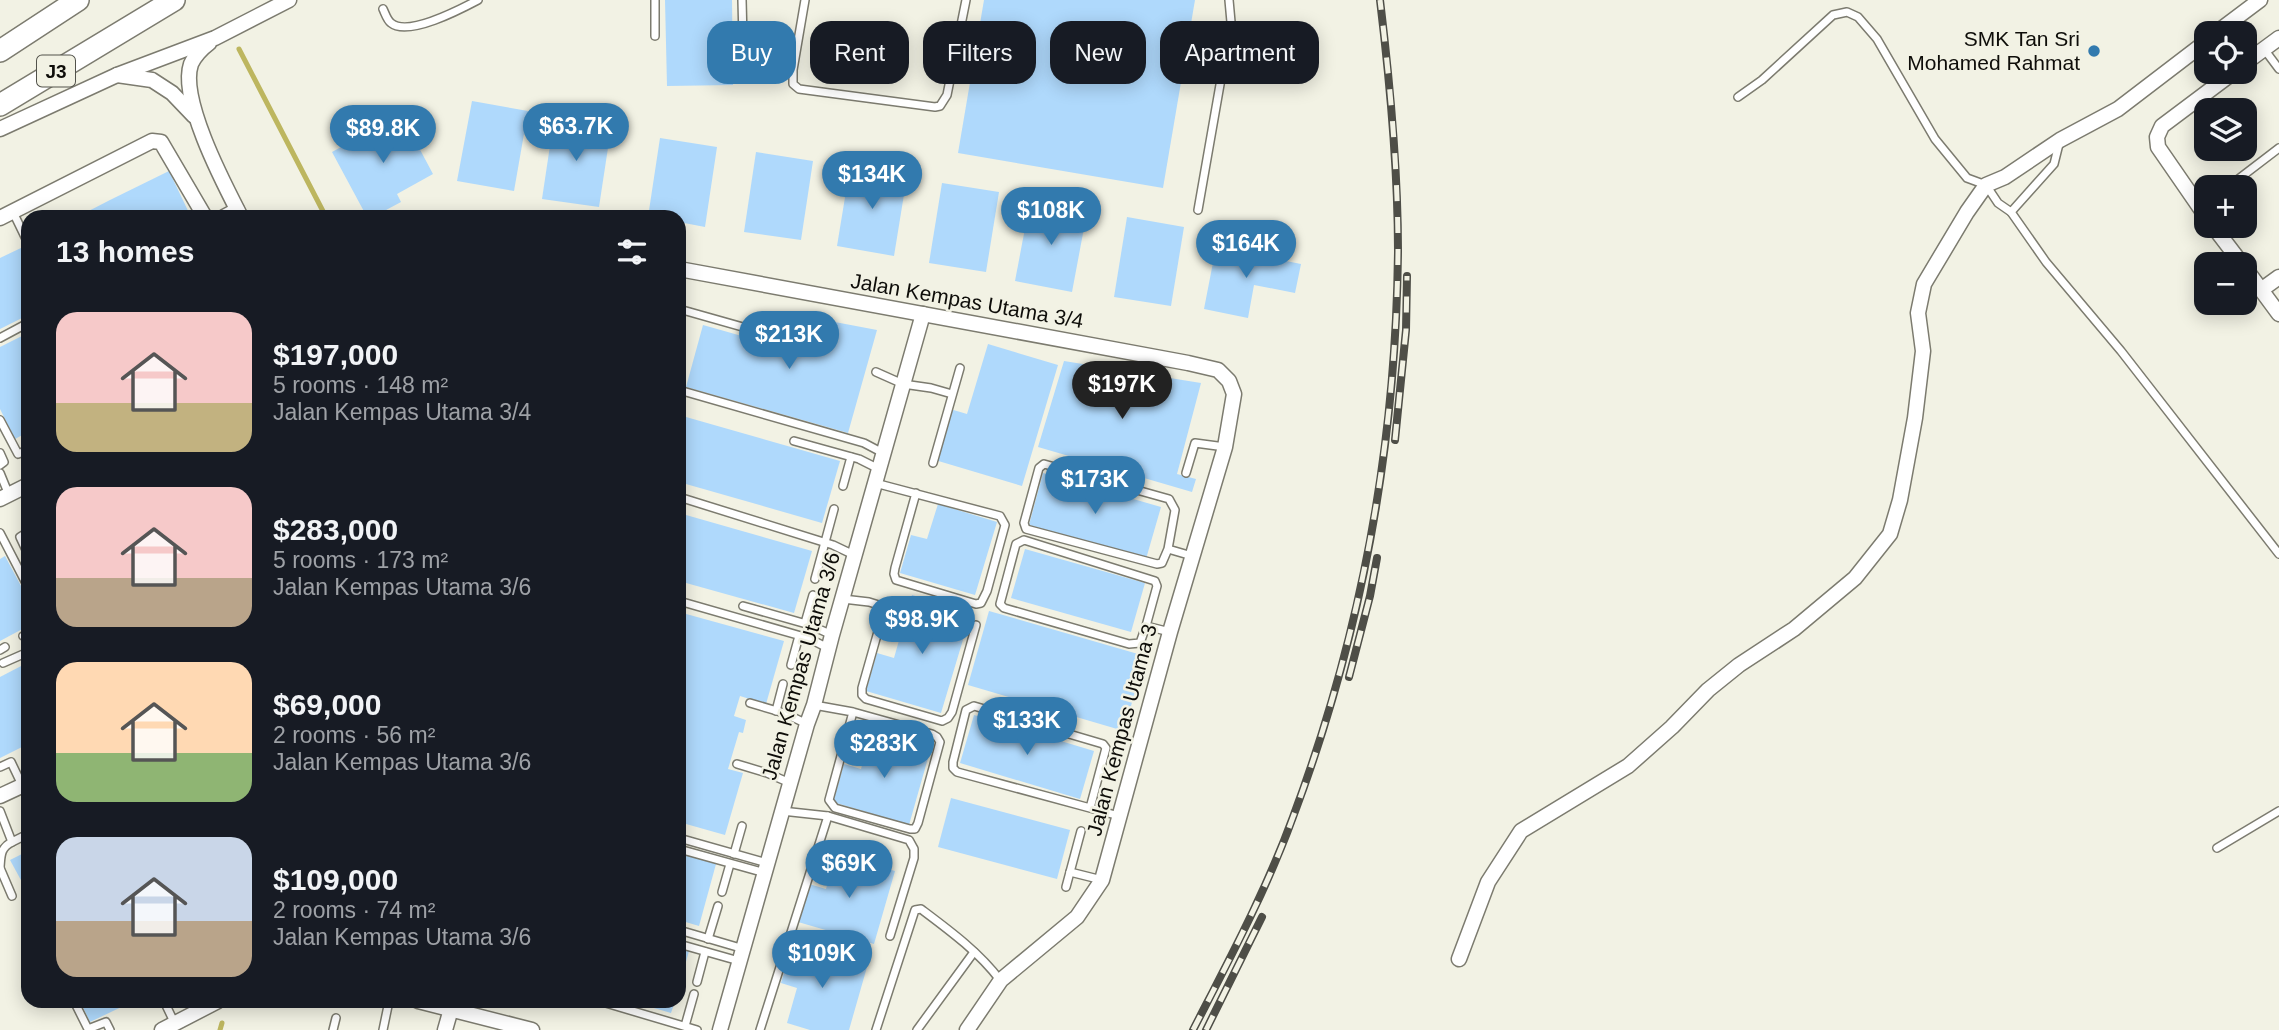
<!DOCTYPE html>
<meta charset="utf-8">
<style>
body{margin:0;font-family:Arial,sans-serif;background:#20242c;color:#f1f3f6;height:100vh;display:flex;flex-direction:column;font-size:26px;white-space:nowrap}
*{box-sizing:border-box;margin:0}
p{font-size:23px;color:#9ea1a6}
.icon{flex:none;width:38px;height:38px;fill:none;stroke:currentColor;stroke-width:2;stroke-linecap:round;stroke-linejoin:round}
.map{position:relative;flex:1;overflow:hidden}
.sheet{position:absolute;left:21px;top:210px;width:665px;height:798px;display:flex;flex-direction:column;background:#171b24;border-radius:21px;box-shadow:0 4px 18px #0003}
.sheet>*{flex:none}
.top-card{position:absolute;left:707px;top:21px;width:665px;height:63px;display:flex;gap:14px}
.buttons{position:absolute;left:2194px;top:21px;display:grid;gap:14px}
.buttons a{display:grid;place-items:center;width:63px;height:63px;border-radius:14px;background:#171b24;box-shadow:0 4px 18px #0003;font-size:35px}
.price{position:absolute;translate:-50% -60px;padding:0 16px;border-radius:24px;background:#327aae;color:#fff;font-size:23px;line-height:46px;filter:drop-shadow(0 2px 4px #0008)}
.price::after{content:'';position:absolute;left:50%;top:42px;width:21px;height:16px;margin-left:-10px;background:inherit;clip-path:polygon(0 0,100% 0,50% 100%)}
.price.selected{background:#222;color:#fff}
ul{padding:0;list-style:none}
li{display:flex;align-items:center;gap:21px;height:175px;padding:0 35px}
li span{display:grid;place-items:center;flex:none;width:196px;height:140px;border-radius:21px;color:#555}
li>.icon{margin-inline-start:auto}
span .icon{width:84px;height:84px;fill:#fffc;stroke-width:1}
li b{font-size:30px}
h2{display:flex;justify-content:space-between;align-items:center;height:84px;padding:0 35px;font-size:30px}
.chip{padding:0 24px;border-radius:21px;background:#171b24;box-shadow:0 4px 18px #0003;font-size:24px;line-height:63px}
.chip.selected{background:#327aae;color:#fff}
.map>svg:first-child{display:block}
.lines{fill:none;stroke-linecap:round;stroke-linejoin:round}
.stream{stroke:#bdb65f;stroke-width:5}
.building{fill:#afd9fc}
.lane-casing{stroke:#7c7b6f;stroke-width:10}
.street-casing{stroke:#7c7b6f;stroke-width:17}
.primary-casing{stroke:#7c7b6f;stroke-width:24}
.lane{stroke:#fff;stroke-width:7}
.street{stroke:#fff;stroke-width:14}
.primary{stroke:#fff;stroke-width:21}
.rail-casing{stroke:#4e4e47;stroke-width:8}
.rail{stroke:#f2f2e4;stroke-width:5;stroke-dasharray:16;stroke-linecap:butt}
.poi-dot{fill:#327aae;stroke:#f2f2e4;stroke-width:2.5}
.labels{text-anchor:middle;stroke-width:5;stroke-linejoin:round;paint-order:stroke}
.shield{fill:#f2f2e4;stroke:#52524b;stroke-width:2}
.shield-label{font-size:19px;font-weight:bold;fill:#0e0d09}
.poi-label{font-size:21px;fill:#0e0d09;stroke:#f2f2e4;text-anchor:end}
.street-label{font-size:21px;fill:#0e0d09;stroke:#f2f2e4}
</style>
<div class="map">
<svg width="2279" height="1030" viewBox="0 0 2279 1030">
<rect width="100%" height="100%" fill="#f2f2e4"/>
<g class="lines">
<g class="stream">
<path d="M 239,49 L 326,217"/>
<path d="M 220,1030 L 222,1023"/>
</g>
</g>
<g class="building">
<path d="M 665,0 L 732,0 L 733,85 L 667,86 Z"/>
<path d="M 984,0 L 1195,0 L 1163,188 L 958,153 Z"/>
<path d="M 472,101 L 528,111 L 514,191 L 457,181 Z"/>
<path d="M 401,114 L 433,174 L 397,194 L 401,202 L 373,217 L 367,217 L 332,152 Z"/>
<path d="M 554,119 L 611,128 L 599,207 L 542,199 Z"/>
<path d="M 660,138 L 717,147 L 705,227 L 679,222 L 679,217 L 648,217 Z"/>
<path d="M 756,152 L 813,161 L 801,240 L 744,232 Z"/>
<path d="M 850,167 L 907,176 L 894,256 L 837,246 Z"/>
<path d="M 169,171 L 191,217 L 77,217 L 110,200 Z"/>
<path d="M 942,183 L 999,192 L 986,272 L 929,263 Z"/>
<path d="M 1030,202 L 1087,212 L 1072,292 L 1015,281 Z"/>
<path d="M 1127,217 L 1184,227 L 1171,306 L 1114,297 Z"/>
<path d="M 23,247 L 28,258 L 28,315 L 0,329 L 0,258 Z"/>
<path d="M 1216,247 L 1301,264 L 1295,293 L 1254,285 L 1248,318 L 1204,309 Z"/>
<path d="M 798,315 L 877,330 L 848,433 L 686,387 L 703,325 L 788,349 Z"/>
<path d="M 28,333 L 28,432 L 15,439 L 0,409 L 0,347 Z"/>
<path d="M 988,344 L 1058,365 L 1022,486 L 935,460 L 950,409 L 967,414 Z"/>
<path d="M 1064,361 L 1201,383 L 1177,474 L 1196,479 L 1192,492 L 1038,447 Z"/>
<path d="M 679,415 L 840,461 L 822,523 L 679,482 Z"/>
<path d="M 1043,473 L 1161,507 L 1146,559 L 1029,525 Z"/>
<path d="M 938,504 L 997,522 L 975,595 L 900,573 L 911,535 L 927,539 Z"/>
<path d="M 679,513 L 812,551 L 794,613 L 679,581 Z"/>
<path d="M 1025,549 L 1145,583 L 1131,632 L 1011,598 Z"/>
<path d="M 5,556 L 28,599 L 28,626 L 0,641 L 0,559 Z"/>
<path d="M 912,595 L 971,613 L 941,713 L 866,691 L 877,653 L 894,658 Z"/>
<path d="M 989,611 L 1145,656 L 1124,731 L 968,685 Z"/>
<path d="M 679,612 L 784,641 L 766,704 L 740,696 L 734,716 L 746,720 L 743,733 L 739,732 L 728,769 L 743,773 L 725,835 L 679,822 Z"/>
<path d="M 25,664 L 28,670 L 28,744 L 0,758 L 0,677 Z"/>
<path d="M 974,715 L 1094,751 L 1080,799 L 960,763 Z"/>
<path d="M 871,734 L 930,751 L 909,825 L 833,802 L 844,764 L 861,769 Z"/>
<path d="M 951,798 L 1070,830 L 1057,879 L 938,847 Z"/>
<path d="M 28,851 L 28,893 L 10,860 Z"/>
<path d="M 679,853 L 716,864 L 699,926 L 679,920 Z"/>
<path d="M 836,854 L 895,871 L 874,944 L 798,922 L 809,884 L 826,889 Z"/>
<path d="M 792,945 L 867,967 L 849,1030 L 810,1030 L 787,1023 L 797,988 L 781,983 Z"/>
<path d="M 679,949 L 689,951 L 680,983 L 679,983 Z"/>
<path d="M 80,1001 L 134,1001 L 90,1022 Z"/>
<path d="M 630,1001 L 675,1001 L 671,1013 Z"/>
</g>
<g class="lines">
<g class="lane-casing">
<g id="lane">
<path d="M 742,0 L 744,78"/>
<path d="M 805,0 L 793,70 L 793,84 L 799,89 L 935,107 L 940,106 L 947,95 L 966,0"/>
<path d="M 383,9 C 385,13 387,20 391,23 C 408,37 461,9 478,0"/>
<path d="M 655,36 L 655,0"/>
<path d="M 2264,49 L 2279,69"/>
<path d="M 1738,97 L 1762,80 L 1833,15 L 1847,12 L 1858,17 L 1877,39 L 1935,139 L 1967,178 L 1986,185 L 1998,203 L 2011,212 L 2054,164 L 2059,144"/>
<path d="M 2228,187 L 2279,148"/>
<path d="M 1198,210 L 1231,22 L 1229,0"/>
<path d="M 13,212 L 28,243"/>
<path d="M 2011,212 L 2046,262 L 2121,351 L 2279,554"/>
<path d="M 679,309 L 771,335"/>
<path d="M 0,338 L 28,323"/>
<path d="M 876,372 L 903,384 L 931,388 L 952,394"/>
<path d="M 679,390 L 864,443 L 883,453"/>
<path d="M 0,420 L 18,454 L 28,450"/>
<path d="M 794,441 L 859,459 L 879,469"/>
<path d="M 0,453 L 4,462 L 0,465"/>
<path d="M 933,463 L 960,368"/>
<path d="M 0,473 L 9,495"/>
<path d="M 1186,473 L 1195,443 L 1225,447"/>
<path d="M 875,483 L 1000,516 L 1005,525 L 987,591 L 981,603 L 976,604 L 896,580 L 894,574 L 895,568 L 916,493"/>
<path d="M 843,486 L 851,457"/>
<path d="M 679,497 L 833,545 L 854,555"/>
<path d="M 28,532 L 20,537 L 28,554"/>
<path d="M 0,533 L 28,587"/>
<path d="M 1168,549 L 1162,563 L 1157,564 L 1026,529 L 1024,523 L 1039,468 L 1044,464 L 1169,499 L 1175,510 L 1168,549 L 1192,556"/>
<path d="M 815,579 L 834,509"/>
<path d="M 843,599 L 869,602 L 885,607 L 862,688 L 862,695 L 866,699 L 942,721 L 948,718 L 952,712 L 976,625"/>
<path d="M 679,601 L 808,638 L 828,648"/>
<path d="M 743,606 L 810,625 L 832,635"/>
<path d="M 805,623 L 813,595"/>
<path d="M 1146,626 L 1140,643 L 1129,644 L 1004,608 L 1000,604 L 1016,544 L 1024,540 L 1155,581 L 1157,586 L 1146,626 L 1170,632"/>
<path d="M 23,636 L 28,633"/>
<path d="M 0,650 L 5,647"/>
<path d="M 3,663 L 28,652"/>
<path d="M 791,665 L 799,636"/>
<path d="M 750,703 L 784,713 L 807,724"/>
<path d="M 814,705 L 853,712 L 932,734 L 937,737 L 940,742 L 918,823 L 915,829 L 910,829 L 835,808 L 829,800 L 853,712"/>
<path d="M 776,711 L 783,684"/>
<path d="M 737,764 L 767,773 L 790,783"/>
<path d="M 0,767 L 11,762 L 22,785"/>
<path d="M 1090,808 L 957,772 L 953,768 L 953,762 L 966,710 L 974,706 L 1103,744 L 1106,748 L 1090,808 L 1119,816"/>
<path d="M 0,811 L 12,842 L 28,834"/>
<path d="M 782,811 L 828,816 L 909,840 L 914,849 L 914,858 L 890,936"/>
<path d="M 679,838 L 767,863"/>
<path d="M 2217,848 L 2279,811"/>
<path d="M 679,849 L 765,873"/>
<path d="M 734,854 L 742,826"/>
<path d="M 0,867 C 1,856 0,848 12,842"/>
<path d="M 0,868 L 12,896"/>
<path d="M 1070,872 L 1102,880"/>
<path d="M 1066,887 L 1081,831"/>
<path d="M 722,892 L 730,864"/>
<path d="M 679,930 L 744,949"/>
<path d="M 708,939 L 718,906"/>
<path d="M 679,944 L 739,961"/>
<path d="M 697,982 L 705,952"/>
<path d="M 74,1001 L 88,1029 L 106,1022 L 110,1030"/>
<path d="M 164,1001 L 175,1024"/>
<path d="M 599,1001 L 697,1030"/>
<path d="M 685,1026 L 694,994"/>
<path d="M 333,1030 L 336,1018"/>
<path d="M 383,1030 L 389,1001"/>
<path d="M 760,1030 L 828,816"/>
<path d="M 876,1030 L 915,910 L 921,909 C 949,930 979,952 1000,980"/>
<path d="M 917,1030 L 974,952"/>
</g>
</g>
<g class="street-casing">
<g id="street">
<path d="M 2216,33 L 2260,0"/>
<path d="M 209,43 C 202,48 194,57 191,64 C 179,99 224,184 241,217"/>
<path d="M 2245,63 L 2279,38"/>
<path d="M 117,75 L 152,80 L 172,93 L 194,116"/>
<path d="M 0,129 L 117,75 L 215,38 L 289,0"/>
<path d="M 224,217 L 237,210"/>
<path d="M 0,218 L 152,141 L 161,142 L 205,217"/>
<path d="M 2207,218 L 2158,147 L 2157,137 L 2162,126 L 2234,72"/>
<path d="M 2213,226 L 2242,264"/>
<path d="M 2245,268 L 2279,314"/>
<path d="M 679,269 L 1188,363 L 1218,370 L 1229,381 L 1234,394 L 1225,447 L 1170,632 L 1102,880 L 1077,917 L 1001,980 L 967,1030"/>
<path d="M 2261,290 L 2279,277"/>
<path d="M 0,499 L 28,485"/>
<path d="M 0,796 L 28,783"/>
<path d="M 1459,959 L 1488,882 L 1521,831 L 1628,766 L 1672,727 L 1708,690 L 1739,665 L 1794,629 L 1855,578 L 1890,534 L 1900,500 L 1915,418 L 1923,351 L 1918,313 L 1924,284 L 1967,212 L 1986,185 L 2005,177 L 2060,140 L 2118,109 L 2207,41"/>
<path d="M 418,1001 L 532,1030"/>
<path d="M 162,1030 L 218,1001"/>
<path d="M 445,1030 L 453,1002"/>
<path d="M 720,1030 L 807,724 L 814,705 L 832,635 L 923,314"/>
</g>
</g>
<g class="primary-casing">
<g id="primary">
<path d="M 0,51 L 78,0"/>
<path d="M 0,105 L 174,0"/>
</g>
</g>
<use href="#lane" class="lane"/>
<use href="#street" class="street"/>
<use href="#primary" class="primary"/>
<g class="rail-casing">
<g id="rail">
<path d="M 1395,440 L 1406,330 L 1407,276"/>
<path d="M 1349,677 L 1370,596 L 1377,558"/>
<path d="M 1193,1030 C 1229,960 1266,891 1293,817 C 1361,636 1396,444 1398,251 C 1398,167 1390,83 1380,0"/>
<path d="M 1206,1030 L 1262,917"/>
</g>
</g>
<use href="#rail" class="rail"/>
</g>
<circle class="poi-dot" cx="2094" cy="51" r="7"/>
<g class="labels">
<rect class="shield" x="37" y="55.5" width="38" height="31" rx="5"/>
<g class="shield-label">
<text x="56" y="78">J3</text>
</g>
<g class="poi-label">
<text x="2080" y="46">SMK Tan Sri<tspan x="2080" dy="24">Mohamed Rahmat</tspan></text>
</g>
<g class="street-label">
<text transform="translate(967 301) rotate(10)" y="7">Jalan Kempas Utama 3/4</text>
<text transform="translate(801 666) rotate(-74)" y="7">Jalan Kempas Utama 3/6</text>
<text transform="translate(1122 730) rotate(-75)" y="7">Jalan Kempas Utama 3</text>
</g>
</g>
</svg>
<div class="buttons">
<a><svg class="icon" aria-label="locate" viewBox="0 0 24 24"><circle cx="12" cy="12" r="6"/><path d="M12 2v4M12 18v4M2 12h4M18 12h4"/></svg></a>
<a><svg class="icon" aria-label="layers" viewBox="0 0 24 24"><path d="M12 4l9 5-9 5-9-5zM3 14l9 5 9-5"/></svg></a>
<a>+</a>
<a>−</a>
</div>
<b class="price" style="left:576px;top:163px">$63.7K</b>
<b class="price" style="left:383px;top:165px">$89.8K</b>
<b class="price" style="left:872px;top:211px">$134K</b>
<b class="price" style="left:1051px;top:247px">$108K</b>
<b class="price" style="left:1246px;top:280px">$164K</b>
<b class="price" style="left:789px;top:371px">$213K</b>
<b class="price selected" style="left:1122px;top:421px">$197K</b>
<b class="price" style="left:1095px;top:516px">$173K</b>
<b class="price" style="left:922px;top:656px">$98.9K</b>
<b class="price" style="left:1027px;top:757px">$133K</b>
<b class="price" style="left:884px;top:780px">$283K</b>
<b class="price" style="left:849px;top:900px">$69K</b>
<b class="price" style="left:822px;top:990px">$109K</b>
<div class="top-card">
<a class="chip selected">Buy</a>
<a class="chip">Rent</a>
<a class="chip">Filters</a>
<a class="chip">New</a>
<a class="chip">Apartment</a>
</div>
<section class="sheet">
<h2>13 homes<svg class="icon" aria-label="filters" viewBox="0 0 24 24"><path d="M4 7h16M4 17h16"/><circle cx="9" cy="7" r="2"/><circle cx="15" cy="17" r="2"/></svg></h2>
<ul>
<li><span style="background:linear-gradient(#f6c9c9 65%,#c2b280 0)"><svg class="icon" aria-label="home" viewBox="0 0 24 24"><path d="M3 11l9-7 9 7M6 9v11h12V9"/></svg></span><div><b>$197,000</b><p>5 rooms · 148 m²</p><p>Jalan Kempas Utama 3/4</p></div></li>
<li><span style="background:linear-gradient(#f6c9c9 65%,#b9a48a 0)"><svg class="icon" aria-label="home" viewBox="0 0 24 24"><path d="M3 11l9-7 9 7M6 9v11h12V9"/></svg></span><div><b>$283,000</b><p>5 rooms · 173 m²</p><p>Jalan Kempas Utama 3/6</p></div></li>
<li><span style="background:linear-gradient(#ffd9b3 65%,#8fb573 0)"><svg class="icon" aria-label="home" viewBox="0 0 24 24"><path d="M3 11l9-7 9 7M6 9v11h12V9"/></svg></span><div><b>$69,000</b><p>2 rooms · 56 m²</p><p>Jalan Kempas Utama 3/6</p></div></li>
<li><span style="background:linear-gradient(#c9d6e8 60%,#b9a48a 0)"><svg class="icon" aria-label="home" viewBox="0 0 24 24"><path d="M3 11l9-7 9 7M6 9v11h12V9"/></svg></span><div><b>$109,000</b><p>2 rooms · 74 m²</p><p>Jalan Kempas Utama 3/6</p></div></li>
</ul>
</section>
</div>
